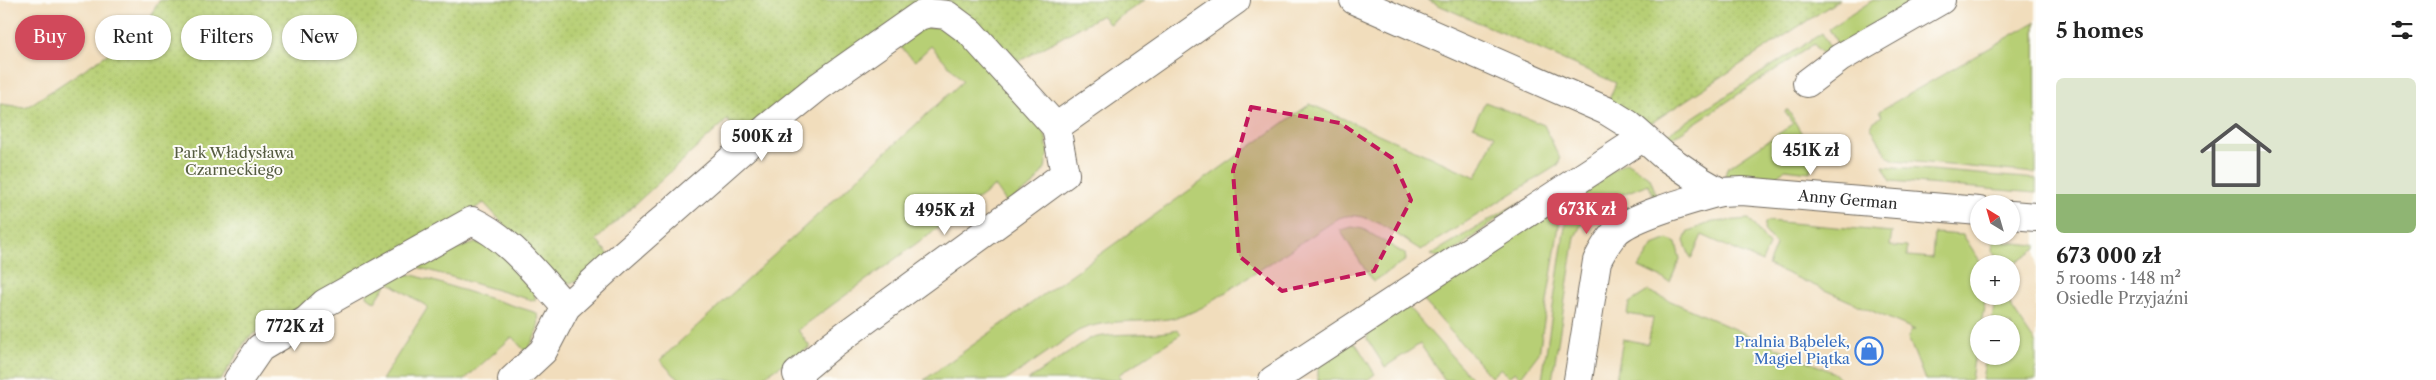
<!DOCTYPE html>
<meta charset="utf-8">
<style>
body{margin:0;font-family:"Libre Caslon Text",serif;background:#f2f2f2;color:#222;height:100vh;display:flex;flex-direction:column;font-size:19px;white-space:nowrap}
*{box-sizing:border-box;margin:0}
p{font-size:16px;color:#767676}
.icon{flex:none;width:28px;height:28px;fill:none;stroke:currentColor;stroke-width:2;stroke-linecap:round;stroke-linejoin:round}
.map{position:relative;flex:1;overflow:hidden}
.panel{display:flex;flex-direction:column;background:#fff;width:400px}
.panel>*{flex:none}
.hud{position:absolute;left:15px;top:15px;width:475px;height:45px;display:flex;gap:10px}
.needle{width:32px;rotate:323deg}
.fabs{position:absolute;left:1970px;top:195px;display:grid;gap:10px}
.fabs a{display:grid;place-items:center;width:50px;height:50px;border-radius:50%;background:#fff;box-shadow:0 1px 4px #0004;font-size:25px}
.price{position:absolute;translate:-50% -42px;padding:0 11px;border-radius:10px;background:#fff;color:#222;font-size:16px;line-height:32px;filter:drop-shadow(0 1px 2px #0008)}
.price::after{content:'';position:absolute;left:50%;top:30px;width:15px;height:11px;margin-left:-8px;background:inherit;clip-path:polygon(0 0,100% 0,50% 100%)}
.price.current{background:#d1495b;color:#fff}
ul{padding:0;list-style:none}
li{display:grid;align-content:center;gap:10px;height:265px;padding:0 20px}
li span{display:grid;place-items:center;height:155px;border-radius:8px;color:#555}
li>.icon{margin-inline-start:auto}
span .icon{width:90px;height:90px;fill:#fffc;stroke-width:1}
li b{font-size:21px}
h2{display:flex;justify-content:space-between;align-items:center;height:60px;padding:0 20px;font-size:21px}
.tag{padding:0 18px;border-radius:22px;background:#fff;box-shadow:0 1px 4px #0004;font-size:18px;line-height:45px}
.tag.current{background:#d1495b;color:#fff}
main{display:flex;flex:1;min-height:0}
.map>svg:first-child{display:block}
.grass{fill:#b7cf74;stroke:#717d50}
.park{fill:url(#park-dots);stroke:#717d50}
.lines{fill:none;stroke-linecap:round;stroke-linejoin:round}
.minor-casing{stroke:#70695e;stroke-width:30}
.minor{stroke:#fff;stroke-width:28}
.marked{fill:#c2185b;fill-opacity:0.2;stroke:#c2185b;stroke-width:4;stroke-dasharray:10 6;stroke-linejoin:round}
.labels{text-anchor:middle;stroke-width:4;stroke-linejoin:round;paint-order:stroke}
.park-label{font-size:15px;fill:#555c41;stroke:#fdfcf7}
.street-label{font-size:15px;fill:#2b2b2b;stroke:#fdfcf7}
.shop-label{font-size:15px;fill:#366cbe;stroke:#fdfcf7;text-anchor:end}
</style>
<main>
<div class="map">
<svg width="2036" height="380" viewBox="0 0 2036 380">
<defs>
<pattern id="park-dots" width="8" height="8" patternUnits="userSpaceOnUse" patternTransform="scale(1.25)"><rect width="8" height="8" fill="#b7cf74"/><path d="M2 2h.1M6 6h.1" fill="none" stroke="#9eb265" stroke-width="1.8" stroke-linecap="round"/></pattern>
</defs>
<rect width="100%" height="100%" fill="#fdfcf7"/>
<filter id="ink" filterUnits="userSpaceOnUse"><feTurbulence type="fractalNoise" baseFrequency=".02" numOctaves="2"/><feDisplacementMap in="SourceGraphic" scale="10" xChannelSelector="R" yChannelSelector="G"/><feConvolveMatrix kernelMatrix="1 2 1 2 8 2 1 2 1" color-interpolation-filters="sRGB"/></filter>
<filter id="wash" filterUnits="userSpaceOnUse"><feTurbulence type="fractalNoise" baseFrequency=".0096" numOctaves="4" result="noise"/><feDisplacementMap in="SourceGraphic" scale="20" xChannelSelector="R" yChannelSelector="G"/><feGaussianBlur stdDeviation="1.12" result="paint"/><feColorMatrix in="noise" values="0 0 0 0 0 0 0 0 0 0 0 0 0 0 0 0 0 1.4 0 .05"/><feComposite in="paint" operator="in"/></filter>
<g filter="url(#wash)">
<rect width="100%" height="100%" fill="#f1ddbc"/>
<g class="grass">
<path d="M 1873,0 L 1929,0 L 1841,50 L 1829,29 Z"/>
<path d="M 2035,22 L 2036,173 L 1895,160 L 1887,156 L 1871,127 L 1873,122 L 1882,116 L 1879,111 Z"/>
<path d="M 944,26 L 957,31 L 1041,128 L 1046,138 L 1048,152 L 1045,168 L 1033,185 L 1007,203 L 995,186 L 798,330 L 810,347 L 758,380 L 682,380 L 674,375 L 660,360 L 963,81 L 931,46 L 915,61 L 898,45 L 925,28 Z"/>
<path d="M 1822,33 L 1833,54 C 1822,56 1820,52 1814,44 L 1665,143 L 1660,139 Z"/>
<path d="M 1485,102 L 1544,125 L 1560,159 L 1558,165 L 1421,250 C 1398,237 1366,207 1339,218 L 1203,307 C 1194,311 1185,316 1174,318 C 1142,324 1109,317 1078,331 L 1007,380 L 924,380 L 1310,104 L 1476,177 L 1495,135 L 1473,126 Z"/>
<path d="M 1786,110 L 1788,110 L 1817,160 L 1817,163 L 1811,167 L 1810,172 L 1785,169 L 1772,182 L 1725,176 L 1727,168 L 1793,124 L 1785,112 Z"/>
<path d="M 1626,162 L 1650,178 L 1658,200 L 1654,197 L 1648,184 L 1600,203 L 1609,217 L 1605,220 L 1596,207 L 1581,225 L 1575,237 L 1552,380 L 1542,380 L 1569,199 Z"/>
<path d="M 1883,166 L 2036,179 L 2036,193 L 1891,181 Z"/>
<path d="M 1518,203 L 1445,258 L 1430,255 Z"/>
<path d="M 1562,206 L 1539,353 L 1520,378 L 1515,372 L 1508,377 L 1501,368 L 1491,377 L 1424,301 L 1426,292 Z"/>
<path d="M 1749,219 L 1769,245 L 1762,262 L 1702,235 L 1691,259 L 1684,241 L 1688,231 L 1713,222 Z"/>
<path d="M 1768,221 L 1892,232 L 1890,246 L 1907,247 L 1907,256 L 1932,258 L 1934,233 L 1963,235 L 1982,264 L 1979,264 L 1979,296 L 1986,296 L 1981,324 L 1979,324 L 1971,380 L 1925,380 L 1908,337 L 1911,330 L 1915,330 L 1768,265 L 1776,245 L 1764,230 L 1765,223 Z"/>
<path d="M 1352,227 L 1363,229 L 1405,254 L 1406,260 L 1373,282 L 1340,230 Z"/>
<path d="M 1668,239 L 1676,243 L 1680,259 L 1670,282 L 1639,267 L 1653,245 Z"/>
<path d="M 1993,241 L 2036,245 L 2036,249 L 2011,266 L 2011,264 L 2001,264 L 1992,251 Z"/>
<path d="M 476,243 C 502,247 518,273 535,292 L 535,301 L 417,267 L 448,251 Z"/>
<path d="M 400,274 L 413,275 L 534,312 L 538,315 C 541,328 533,341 526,352 L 512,337 L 464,380 L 382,380 L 428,307 L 388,282 L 375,302 L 367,296 L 368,289 Z"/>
<path d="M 1648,291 L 1834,373 L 1842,380 L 1616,380 L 1623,339 L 1648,344 L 1653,318 L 1627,314 L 1629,303 Z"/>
<path d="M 1996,296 L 2004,296 L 2036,344 L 2036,380 L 1982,380 L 1986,356 L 2011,356 L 2011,324 L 1991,324 Z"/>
<path d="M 1408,307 L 1473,380 L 1445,380 L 1420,344 L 1385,367 L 1367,339 L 1369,330 Z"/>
<path d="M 1178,330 L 1181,334 L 1118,375 L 1121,380 L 1028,380 L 1089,339 C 1117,331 1148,337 1178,330 Z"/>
<path d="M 1350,342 L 1356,344 L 1375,374 L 1367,380 L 1318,380 L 1318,365 Z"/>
</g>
<g class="park">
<path d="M 160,0 L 1145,0 L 1109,24 L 1102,15 L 1014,64 L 957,9 L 741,135 L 727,120 L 596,240 L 610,256 C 593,270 576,293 554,278 L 484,203 L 255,333 L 247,339 L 221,380 L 0,380 L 0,104 L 24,107 L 30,105 L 138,34 Z"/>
<path d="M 1427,0 L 1839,0 L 1648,125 L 1608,102 L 1616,83 Z"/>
</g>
</g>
<g filter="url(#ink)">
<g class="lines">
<g class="minor-casing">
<g id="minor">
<path id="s1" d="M 1354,0 L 1607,111 L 1628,124 L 1663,155 L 1701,181 L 1720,192 L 1742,191 L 1979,211"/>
<path d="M 1807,83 L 1840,58 L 1941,0"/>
<path d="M 1056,127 L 1236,0"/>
<path d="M 2011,215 L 2036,217"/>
<path d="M 238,380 L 260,348 L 307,320 L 325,303 L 472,221 C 511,239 537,276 566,307"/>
<path d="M 512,380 L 543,351 L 566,307 L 617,260 L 767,128 L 818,87 L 919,16 L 929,13 L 947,15 L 970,32 L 1056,127 L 1065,174 L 833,344 L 797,374 L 800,380"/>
<path d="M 1273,380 L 1642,138"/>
<path d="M 1578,380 L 1597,261 C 1602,251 1608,240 1616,232 C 1634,215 1695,199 1720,192"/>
</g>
</g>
<use href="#minor" class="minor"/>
</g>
</g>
<path class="marked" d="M 1251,107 L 1340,123 L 1392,158 L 1411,200 L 1374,271 L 1282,291 L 1239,256 L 1233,171 Z"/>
<defs>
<g id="shop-ring" transform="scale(1.4375)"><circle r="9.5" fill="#fdfcf7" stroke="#3f7fe0" stroke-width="1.5"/><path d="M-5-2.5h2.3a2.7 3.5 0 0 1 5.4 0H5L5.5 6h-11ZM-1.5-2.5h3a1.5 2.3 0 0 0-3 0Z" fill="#3f7fe0"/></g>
</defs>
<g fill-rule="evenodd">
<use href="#shop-ring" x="1869" y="351"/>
</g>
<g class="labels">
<g class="park-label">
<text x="234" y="158">Park Władysława<tspan x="234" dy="17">Czarneckiego</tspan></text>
</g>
<g class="street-label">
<text dy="5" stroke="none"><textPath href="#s1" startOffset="544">Anny German</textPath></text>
</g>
<g class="shop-label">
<text x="1850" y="347">Pralnia Bąbelek,<tspan x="1850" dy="17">Magiel Piątka</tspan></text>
</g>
</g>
</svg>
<div class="fabs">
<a><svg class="needle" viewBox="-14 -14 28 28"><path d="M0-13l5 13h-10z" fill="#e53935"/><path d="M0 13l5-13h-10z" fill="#767676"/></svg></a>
<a>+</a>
<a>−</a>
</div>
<b class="price" style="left:762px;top:162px">500K zł</b>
<b class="price" style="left:1811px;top:176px">451K zł</b>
<b class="price current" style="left:1587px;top:235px">673K zł</b>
<b class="price" style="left:945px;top:236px">495K zł</b>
<b class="price" style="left:295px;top:352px">772K zł</b>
<div class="hud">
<a class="tag current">Buy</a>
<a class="tag">Rent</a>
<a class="tag">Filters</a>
<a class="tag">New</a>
</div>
</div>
<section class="panel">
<h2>5 homes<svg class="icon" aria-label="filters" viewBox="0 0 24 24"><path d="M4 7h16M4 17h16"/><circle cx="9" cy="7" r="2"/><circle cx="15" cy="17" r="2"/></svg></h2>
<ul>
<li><span style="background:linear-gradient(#dfe7d0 75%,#8fb573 0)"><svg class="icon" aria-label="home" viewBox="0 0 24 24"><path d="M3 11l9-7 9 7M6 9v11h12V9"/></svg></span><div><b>673 000 zł</b><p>5 rooms · 148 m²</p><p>Osiedle Przyjaźni</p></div></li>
</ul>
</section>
</main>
